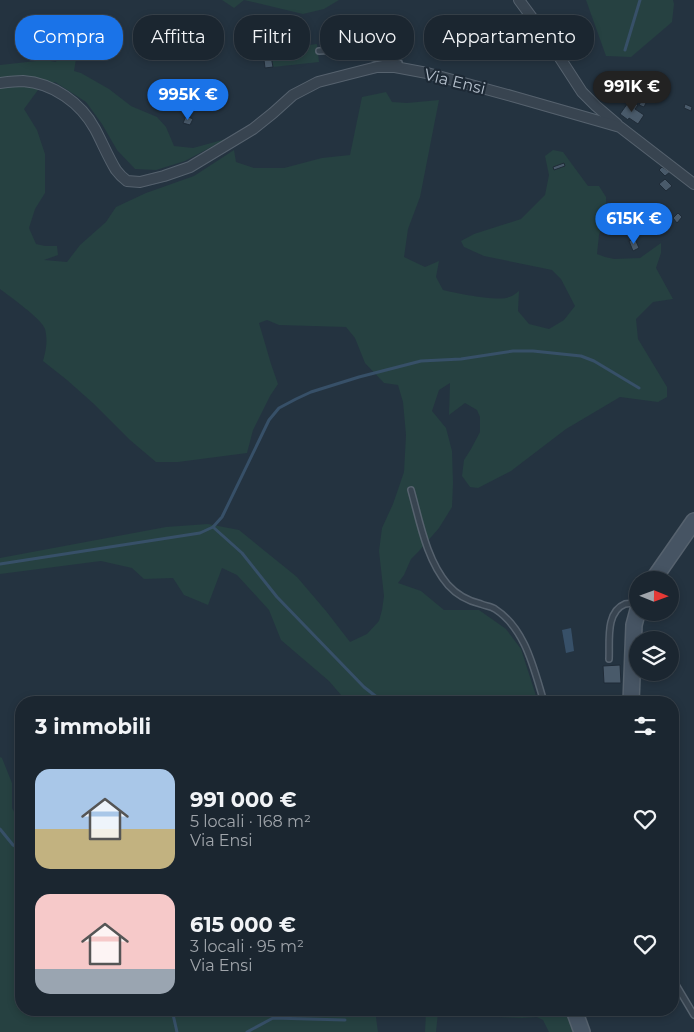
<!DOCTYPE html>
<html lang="it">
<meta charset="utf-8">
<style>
body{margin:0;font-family:Montserrat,sans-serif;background:#242e38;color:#f1f3f6;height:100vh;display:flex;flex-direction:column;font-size:19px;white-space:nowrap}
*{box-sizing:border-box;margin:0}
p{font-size:16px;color:#a0a5ab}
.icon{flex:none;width:28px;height:28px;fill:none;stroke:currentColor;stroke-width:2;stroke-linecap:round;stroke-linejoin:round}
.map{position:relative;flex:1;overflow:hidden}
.details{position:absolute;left:15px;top:696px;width:664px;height:320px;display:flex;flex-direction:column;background:#1b2630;border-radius:20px;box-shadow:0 2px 8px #0003,0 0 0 1px #39434c}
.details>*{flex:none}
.top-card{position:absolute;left:15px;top:15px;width:665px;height:45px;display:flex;gap:10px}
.needle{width:32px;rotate:91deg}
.buttons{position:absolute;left:629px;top:571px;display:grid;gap:10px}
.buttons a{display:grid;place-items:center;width:50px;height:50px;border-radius:50%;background:#1b2630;box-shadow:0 2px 8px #0003,0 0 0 1px #39434c;font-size:25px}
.price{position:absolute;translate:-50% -42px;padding:0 11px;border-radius:18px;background:#1a73e8;color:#fff;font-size:16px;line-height:32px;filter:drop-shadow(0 1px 2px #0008)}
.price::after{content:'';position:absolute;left:50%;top:30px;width:15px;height:11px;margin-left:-8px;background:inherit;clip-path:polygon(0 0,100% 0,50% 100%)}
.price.active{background:#222;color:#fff}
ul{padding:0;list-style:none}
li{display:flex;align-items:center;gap:15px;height:125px;padding:0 20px}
li span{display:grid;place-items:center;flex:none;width:140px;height:100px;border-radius:15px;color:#555}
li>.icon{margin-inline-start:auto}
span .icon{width:60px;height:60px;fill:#fffc;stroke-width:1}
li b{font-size:21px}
h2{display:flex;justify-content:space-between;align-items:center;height:60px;padding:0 20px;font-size:21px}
.tag{padding:0 18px;border-radius:20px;background:#1b2630;box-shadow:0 2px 8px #0003,0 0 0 1px #39434c;font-size:18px;line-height:45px}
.tag.active{background:#1a73e8;color:#fff}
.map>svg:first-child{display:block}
.green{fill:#264141}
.water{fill:#375068}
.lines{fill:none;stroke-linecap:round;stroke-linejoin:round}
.stream{stroke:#375068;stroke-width:3}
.building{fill:#495a6a;stroke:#1f2b37}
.lane-casing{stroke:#56626e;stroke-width:8}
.street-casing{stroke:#56626e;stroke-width:12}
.secondary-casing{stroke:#56626e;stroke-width:18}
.lane{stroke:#384450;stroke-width:5}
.street{stroke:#384450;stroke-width:10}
.secondary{stroke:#465463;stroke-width:15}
.labels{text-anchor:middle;stroke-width:4.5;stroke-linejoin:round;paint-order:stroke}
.street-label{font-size:16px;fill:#b4bfcb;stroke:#1d2935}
</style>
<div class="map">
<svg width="694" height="1032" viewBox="0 0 694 1032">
<rect width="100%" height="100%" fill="#243340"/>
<g class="green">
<path d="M 222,0 L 339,0 L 324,9 L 303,14 L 244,0 L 234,8 Z"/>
<path d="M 586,0 L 673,0 L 674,4 L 672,22 L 631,57 L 606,56 Z"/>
<path d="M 317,44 L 319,62 L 273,67 L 271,50 Z"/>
<path d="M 61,47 L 78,47 L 74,71 L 81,73 L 109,89 L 131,106 L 157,117 L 166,127 L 174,146 L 193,148 L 226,139 L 185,161 L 156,170 L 135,169 L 117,150 L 102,124 L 86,102 L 55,82 L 38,90 L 24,109 L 37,130 L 45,154 L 45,193 L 35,209 L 29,228 L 36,244 L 45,246 L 57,246 L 58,255 L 44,260 L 67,262 L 80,245 L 106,222 L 116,207 L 146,193 L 194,176 L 234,150 L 236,162 L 254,168 L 284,168 L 322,158 L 350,155 L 362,97 L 386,92 L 392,102 L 407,103 L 439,100 L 420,197 L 408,229 L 404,257 L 425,267 L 439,261 L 436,277 L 443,290 C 455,293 499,302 509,297 C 513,296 516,293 519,291 L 518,311 L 529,324 L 549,329 L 564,320 L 575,306 L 561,279 L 552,270 L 484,256 L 464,247 L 461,241 L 474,234 L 521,219 L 545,195 L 549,175 L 545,156 L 553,150 L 563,152 L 588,186 L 599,186 L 606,197 L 606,214 L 599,235 L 597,254 L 605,257 L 614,259 L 640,258 L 661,243 L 661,253 L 656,268 L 673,299 L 653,302 L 636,319 L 638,339 L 667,387 L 667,397 L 658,402 L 620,397 L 566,429 L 511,471 L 478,488 L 470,487 L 462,476 L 464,460 L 471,449 L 480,432 L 480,417 L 477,410 L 465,403 L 449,415 L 450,383 L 439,390 L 432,411 L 446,428 L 452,451 L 453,483 L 452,507 L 439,528 L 419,551 L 411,559 L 404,575 L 398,583 L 421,591 L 444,610 L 479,610 L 506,629 L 521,649 L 538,702 L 347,702 L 329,681 L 281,640 L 269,610 L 237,575 L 222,568 L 208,605 L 184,595 L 173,578 L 144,579 L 132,568 L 101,561 L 0,574 L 0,558 L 166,527 L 208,524 L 239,530 L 297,577 L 326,611 L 350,642 L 367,634 L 379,621 L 382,610 L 384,596 L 379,551 L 382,528 L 393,504 L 404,472 L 406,435 L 403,402 L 398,385 L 384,383 L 365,363 L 355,338 L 346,327 L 279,325 L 267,320 L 259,323 L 271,364 L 278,384 L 270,396 L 253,430 L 247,453 L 178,462 L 156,462 L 130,440 L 94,404 L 67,380 L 43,361 C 46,350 48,341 45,329 C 42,319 9,296 0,289 L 0,65 L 45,60 L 56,62 Z"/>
<path d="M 0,757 L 2,758 L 12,783 L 12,808 L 21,824 L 21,1010 L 218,1010 L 220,1016 L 233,1010 L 290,1010 L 361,1015 L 365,1010 L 375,1010 L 378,1032 L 0,1032 Z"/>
<path d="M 416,1010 L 571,1010 L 578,1032 L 549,1032 L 543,1020 L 537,1017 L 522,1018 L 450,1015 L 438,1013 L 436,1032 L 425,1032 L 426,1012 Z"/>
</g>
<path class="water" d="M 571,628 L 574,651 L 566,653 L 562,630 Z"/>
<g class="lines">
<g class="stream">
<path d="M 625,50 L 640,0"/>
<path d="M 213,527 L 242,553 L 277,597 L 364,687 L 383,702"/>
<path d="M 0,564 L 200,533 L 213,527 L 222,517 L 269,420 L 279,408 L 296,399 L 311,392 L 359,377 L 421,361 L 461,359 L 513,351 L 533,351 L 581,356 L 594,361 L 639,388"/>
<path d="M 0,829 L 13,845 L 21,850"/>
<path d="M 172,1010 L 177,1032"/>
<path d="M 247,1032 L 273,1018 L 345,1020"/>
</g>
</g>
<g class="building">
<path d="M 270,51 L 273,67 L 265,68 L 263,52 Z"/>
<path d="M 630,100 L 638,105 L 635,109 L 644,115 L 638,124 L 629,118 L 628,120 L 620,114 Z"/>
<path d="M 642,100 L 646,103 L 644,107 L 639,105 Z"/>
<path d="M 685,104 L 692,107 L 691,111 L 684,108 Z"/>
<path d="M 186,116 L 193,119 L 190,125 L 183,123 Z"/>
<path d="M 564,163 L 565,166 L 554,170 L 553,167 Z"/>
<path d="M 662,167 L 670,172 L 665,176 L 659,170 Z"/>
<path d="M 665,179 L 672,186 L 666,191 L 659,184 Z"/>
<path d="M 678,213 L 682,217 L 677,223 L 673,218 Z"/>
<path d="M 634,239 L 635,239 L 639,248 L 633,251 L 629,241 Z"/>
<path d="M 620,665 L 621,683 L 604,683 L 603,666 Z"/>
</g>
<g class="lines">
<g class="lane-casing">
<g id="lane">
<path d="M 319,51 L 339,50 L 399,63"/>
<path d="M 411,490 C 420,522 426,559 448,585 C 457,595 468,601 481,604 C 485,606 491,606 495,609 C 526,629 534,670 544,702"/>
<path d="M 609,659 C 610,642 605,612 625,604 C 629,603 634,604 638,604"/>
<path d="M 672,978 L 694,1015"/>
</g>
</g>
<g class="street-casing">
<g id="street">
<path d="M 519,0 L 547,38 L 582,92 L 596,106 L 617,124"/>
<path d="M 0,83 C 8,82 16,81 23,81 C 53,83 81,103 95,129 C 102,142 108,157 116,170 C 119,174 123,178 127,181 L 140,182 L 164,176 L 190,167 L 253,129 L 273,113 L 293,95 L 318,82 L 361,71 L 377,67 L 395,67 L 427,73 L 515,97 L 620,127 L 694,184"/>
</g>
</g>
<g class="secondary-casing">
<g id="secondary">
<path d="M 653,580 L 694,521"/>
<path d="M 631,702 L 634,625 L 638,610"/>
<path d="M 574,1010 L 582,1032"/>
</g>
</g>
<use href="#lane" class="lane"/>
<use href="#street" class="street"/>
<use href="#secondary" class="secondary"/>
</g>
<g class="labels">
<g class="street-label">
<text transform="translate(455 81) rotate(14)" y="6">Via Ensi</text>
</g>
</g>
</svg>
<div class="buttons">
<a><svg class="needle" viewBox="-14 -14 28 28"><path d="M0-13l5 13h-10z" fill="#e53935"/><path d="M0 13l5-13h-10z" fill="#a0a5ab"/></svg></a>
<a><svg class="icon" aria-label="layers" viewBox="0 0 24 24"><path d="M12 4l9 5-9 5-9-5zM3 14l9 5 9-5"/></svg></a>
</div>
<b class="price active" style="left:632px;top:113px">991K €</b>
<b class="price" style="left:188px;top:121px">995K €</b>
<b class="price" style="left:634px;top:245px">615K €</b>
<div class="top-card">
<a class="tag active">Compra</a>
<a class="tag">Affitta</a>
<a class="tag">Filtri</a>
<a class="tag">Nuovo</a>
<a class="tag">Appartamento</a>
</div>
<section class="details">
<h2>3 immobili<svg class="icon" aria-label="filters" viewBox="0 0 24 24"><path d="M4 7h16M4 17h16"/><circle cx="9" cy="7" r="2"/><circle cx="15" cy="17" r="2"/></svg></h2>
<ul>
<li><span style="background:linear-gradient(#a9c7e8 60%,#c2b280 0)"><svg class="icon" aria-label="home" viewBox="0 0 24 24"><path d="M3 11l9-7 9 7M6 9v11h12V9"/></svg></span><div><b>991 000 €</b><p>5 locali · 168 m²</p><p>Via Ensi</p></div><svg class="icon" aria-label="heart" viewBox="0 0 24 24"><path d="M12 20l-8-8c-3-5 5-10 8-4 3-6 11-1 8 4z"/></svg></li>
<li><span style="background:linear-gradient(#f6c9c9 75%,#9aa5b1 0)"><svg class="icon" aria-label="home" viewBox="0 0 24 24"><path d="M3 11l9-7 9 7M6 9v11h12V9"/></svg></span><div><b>615 000 €</b><p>3 locali · 95 m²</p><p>Via Ensi</p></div><svg class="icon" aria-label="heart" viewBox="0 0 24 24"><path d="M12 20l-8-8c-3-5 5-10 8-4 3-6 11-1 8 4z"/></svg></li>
</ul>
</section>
</div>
